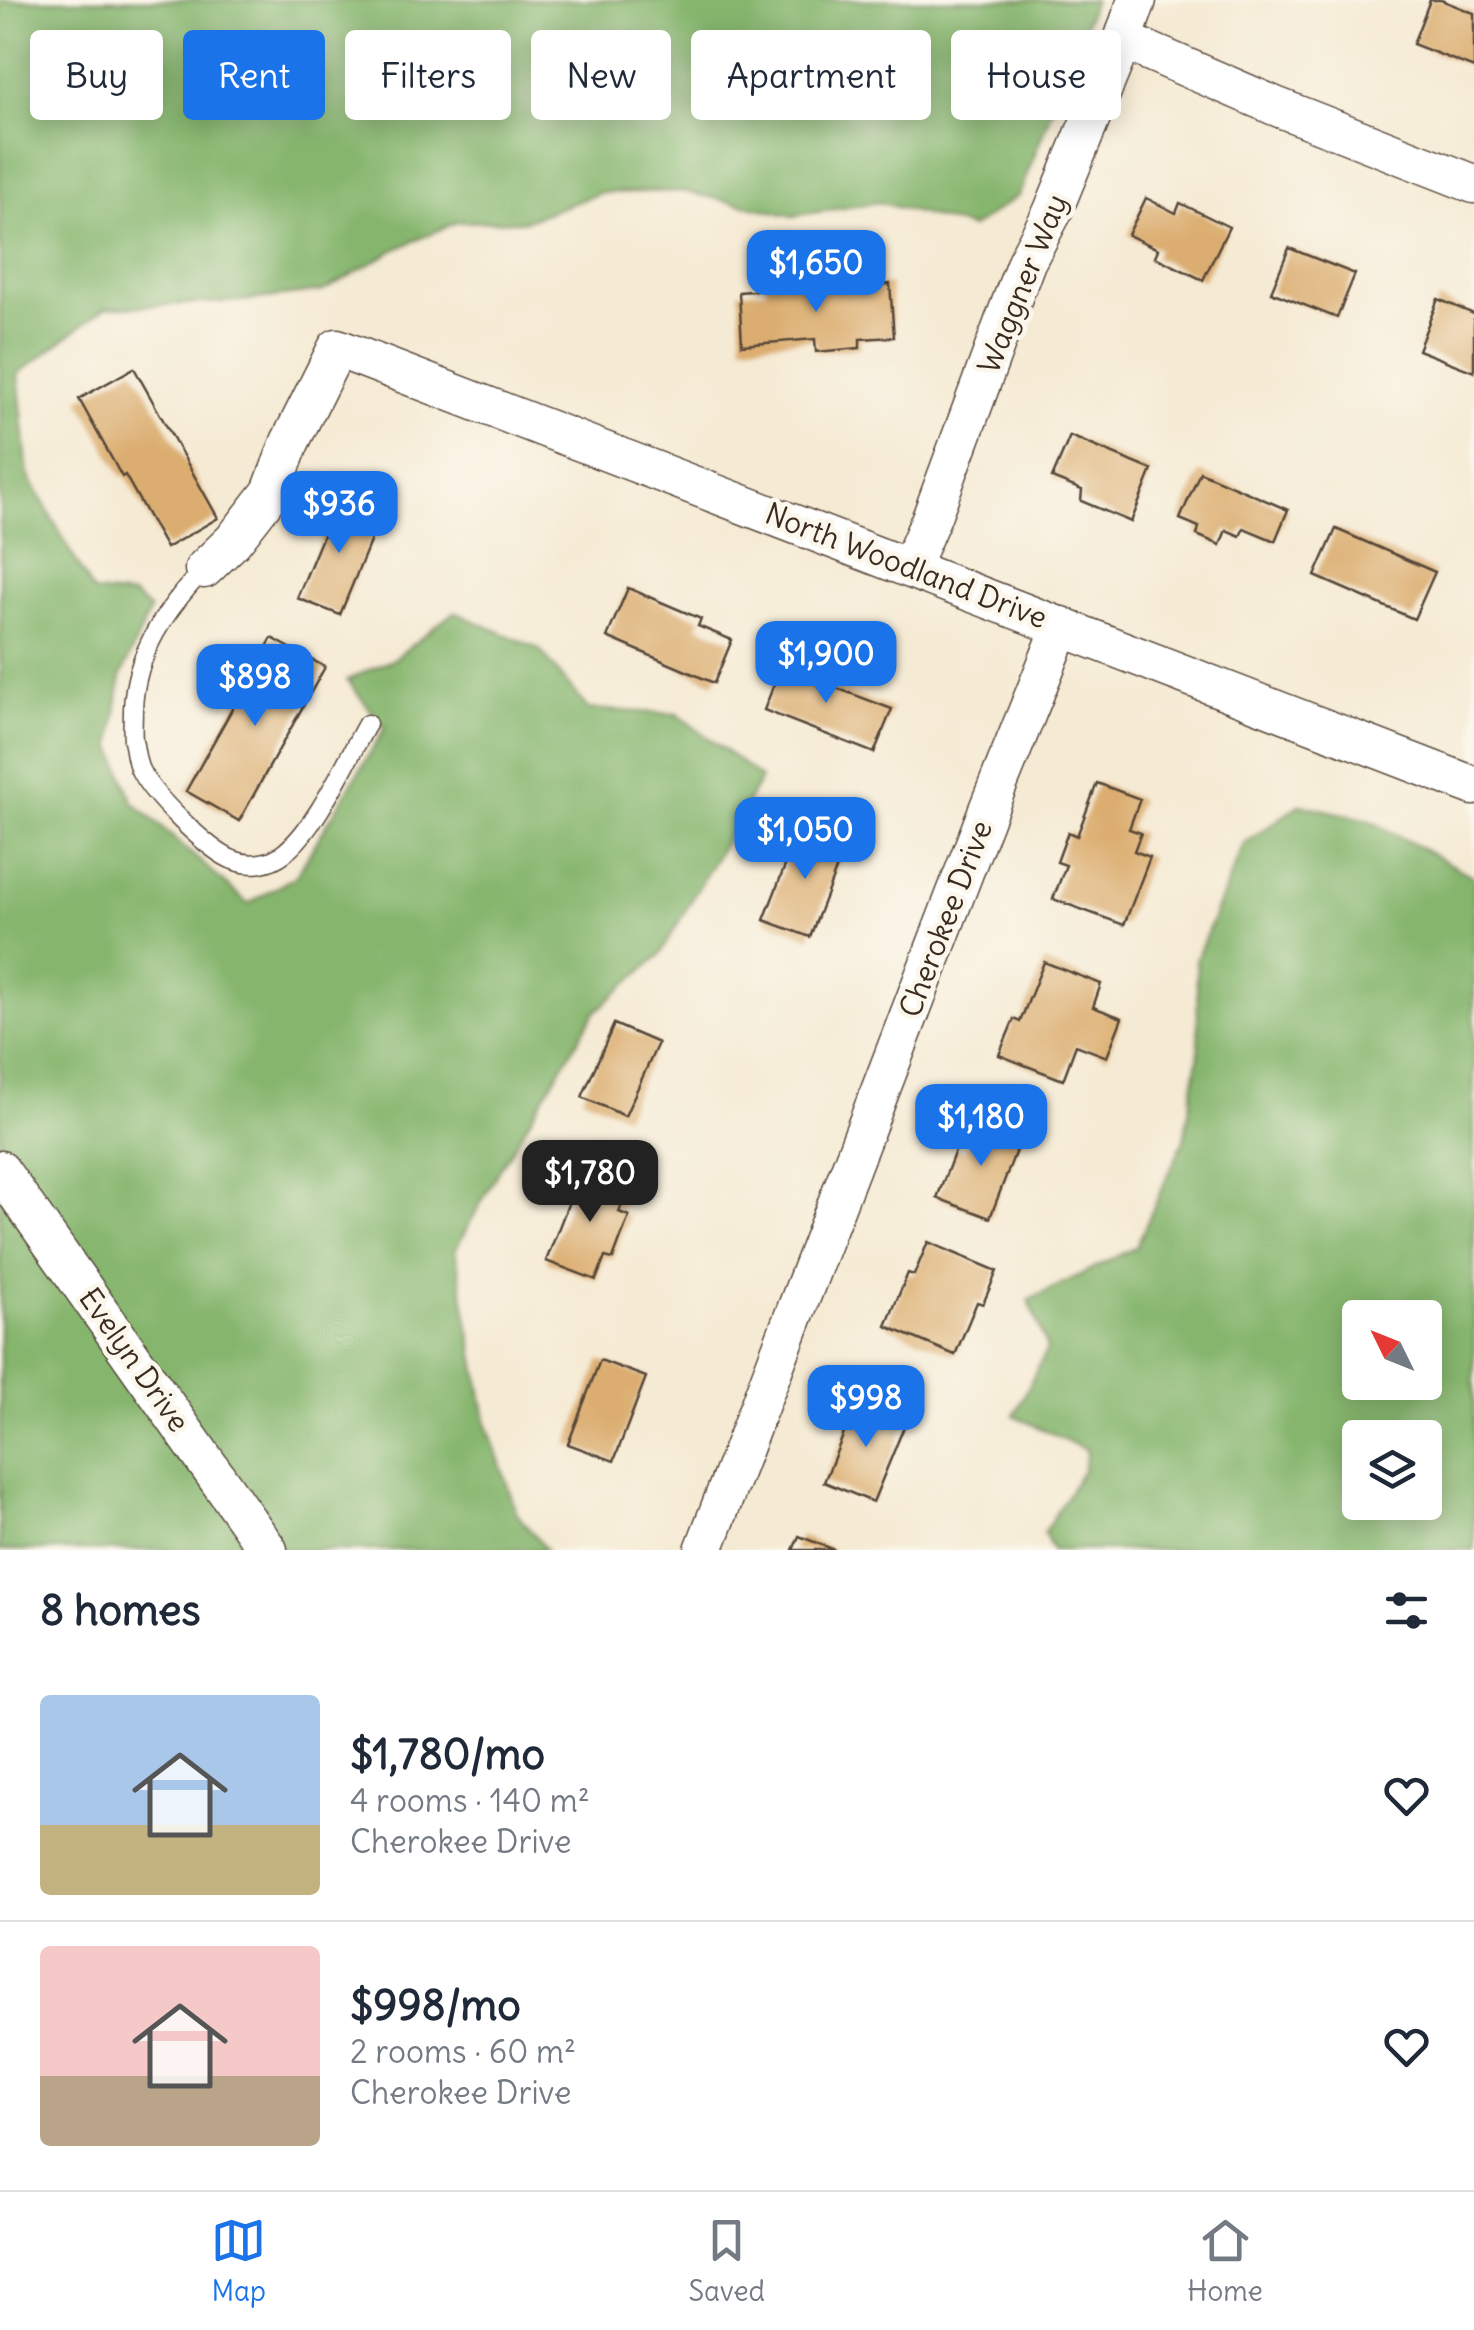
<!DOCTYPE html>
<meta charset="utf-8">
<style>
body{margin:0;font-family:Delius,sans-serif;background:#f6f6f7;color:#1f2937;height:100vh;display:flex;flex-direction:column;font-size:38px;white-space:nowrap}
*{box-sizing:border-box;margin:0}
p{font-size:32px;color:#747a83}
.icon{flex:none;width:55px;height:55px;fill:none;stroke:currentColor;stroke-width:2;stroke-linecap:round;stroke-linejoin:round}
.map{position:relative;height:1550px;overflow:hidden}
.side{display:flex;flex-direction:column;background:#fff;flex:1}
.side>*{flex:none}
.hud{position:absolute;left:30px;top:30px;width:1415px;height:90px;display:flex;gap:20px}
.needle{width:65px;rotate:313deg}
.buttons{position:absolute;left:1342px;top:1300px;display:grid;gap:20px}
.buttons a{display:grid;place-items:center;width:100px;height:100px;border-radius:10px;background:#fff;box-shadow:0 5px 25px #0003;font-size:50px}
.price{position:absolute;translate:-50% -85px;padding:0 22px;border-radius:20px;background:#1a73e8;color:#fff;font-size:32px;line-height:65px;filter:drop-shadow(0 2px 5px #0008)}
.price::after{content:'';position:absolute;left:50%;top:60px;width:30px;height:22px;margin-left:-15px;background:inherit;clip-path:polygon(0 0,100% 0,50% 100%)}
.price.on{background:#222;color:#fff}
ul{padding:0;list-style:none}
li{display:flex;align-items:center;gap:30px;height:250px;padding:0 40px}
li+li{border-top:2px solid #e0e1e3}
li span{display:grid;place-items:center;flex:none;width:280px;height:200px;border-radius:10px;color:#555}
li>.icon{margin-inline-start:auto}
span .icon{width:120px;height:120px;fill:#fffc;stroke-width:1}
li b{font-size:42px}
h2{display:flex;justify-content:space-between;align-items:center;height:120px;padding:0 40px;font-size:42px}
.tag{padding:0 35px;border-radius:10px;background:#fff;box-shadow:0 5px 25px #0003;font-size:35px;line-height:90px}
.tag.on{background:#1a73e8;color:#fff}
.dock{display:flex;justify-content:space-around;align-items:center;height:140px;border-top:2px solid #e0e1e3;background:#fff;font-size:28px;color:#747a83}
.dock a{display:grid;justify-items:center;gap:5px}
.dock .on{color:#1a73e8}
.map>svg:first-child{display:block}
.forest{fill:#86b66e;stroke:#607046;stroke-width:2.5;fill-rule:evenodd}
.building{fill:#dbad6f}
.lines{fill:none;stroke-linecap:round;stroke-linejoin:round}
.lane-casing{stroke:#574739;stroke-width:21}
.street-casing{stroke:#574739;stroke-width:41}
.lane{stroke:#fff;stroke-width:18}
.street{stroke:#fff;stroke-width:38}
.labels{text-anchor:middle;stroke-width:9;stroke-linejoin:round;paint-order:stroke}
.street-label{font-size:30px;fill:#3b2a1e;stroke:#fbf7ec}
</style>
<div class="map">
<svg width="1474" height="1550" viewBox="0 0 1474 1550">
<rect width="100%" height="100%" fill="#fbf7ec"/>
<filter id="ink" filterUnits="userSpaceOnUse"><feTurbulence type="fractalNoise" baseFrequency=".01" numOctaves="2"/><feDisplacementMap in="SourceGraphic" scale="20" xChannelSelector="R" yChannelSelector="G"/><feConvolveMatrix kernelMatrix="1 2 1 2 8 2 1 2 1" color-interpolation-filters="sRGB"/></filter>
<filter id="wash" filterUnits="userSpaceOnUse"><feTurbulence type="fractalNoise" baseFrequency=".0048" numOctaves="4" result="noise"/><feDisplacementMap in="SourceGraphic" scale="40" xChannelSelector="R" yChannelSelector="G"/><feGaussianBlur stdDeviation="2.25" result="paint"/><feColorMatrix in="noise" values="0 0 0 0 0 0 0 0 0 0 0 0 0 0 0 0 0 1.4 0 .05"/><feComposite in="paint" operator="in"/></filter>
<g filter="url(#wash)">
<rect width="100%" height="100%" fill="#f5ead3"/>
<g class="forest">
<path d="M 0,0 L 1094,0 L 1019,195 L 971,228 L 879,202 L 793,216 L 683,191 L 600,193 L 524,221 L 457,222 L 396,249 L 323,291 L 241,301 L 105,308 L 18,374 L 28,475 L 93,592 L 134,596 L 150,610 L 121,676 L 112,745 L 133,802 L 248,904 L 296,876 L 385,728 L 347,680 L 394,659 L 454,612 L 539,649 L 588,709 L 677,714 L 761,778 L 660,955 L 595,1012 L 498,1172 L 455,1250 L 487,1425 L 517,1514 L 546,1550 L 0,1550 Z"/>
<path d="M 1300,804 L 1369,820 L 1474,877 L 1474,1550 L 1052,1550 L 1044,1532 L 1083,1470 L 1087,1450 L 1014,1416 L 1047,1349 L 1029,1300 L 1136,1247 L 1184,1140 L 1199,1053 L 1196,959 L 1244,844 ZM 1360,1318 L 1425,1318 L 1425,1382 L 1360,1382 ZM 1360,1438 L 1425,1438 L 1425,1502 L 1360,1502 Z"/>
</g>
<g id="blocks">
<g class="building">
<path d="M 1430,0 L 1441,0 L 1474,13 L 1474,68 L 1413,44 Z"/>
<path d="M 1146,198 L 1176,213 L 1180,203 L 1229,227 L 1203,280 L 1155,257 L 1158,249 L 1128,235 Z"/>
<path d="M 1289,248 L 1355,274 L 1337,318 L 1271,292 Z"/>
<path d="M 804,279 L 805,289 L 890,284 L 894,337 L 860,339 L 860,348 L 816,352 L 815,339 L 742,345 L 739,292 L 766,290 L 766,282 Z"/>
<path d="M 1438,299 L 1474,314 L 1474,372 L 1418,350 Z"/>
<path d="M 134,368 L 218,518 L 166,548 L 125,475 L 122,477 L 79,399 Z"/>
<path d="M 1070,436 L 1152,470 L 1131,522 L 1081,501 L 1082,490 L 1052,478 Z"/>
<path d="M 1200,472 L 1288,510 L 1275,541 L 1244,528 L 1240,536 L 1226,530 L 1220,545 L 1197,535 L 1199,527 L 1180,519 Z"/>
<path d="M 339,497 L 381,515 L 340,615 L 297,598 Z"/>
<path d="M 1336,529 L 1435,572 L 1414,619 L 1315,576 Z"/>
<path d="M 628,588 L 701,619 L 698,626 L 732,640 L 714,683 L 607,637 Z"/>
<path d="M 272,638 L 325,667 L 239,821 L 186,791 Z"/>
<path d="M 786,654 L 824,668 L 815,680 L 892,709 L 874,753 L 764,710 Z"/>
<path d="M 1097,783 L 1140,799 L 1129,829 L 1141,833 L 1134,851 L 1150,857 L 1124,925 L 1053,899 L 1066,865 L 1057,862 L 1068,832 L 1077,836 Z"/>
<path d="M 800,827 L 846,844 L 810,937 L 764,920 Z"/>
<path d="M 1044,962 L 1101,984 L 1093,1007 L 1122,1018 L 1107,1057 L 1076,1045 L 1063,1080 L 999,1055 L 1014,1019 L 1020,1022 Z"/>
<path d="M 614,1024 L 658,1043 L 625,1116 L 582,1097 Z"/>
<path d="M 985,1118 L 1023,1132 L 990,1218 L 937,1198 L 956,1148 L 964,1151 L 972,1132 L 979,1134 Z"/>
<path d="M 582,1168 L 629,1186 L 619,1212 L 629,1216 L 613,1259 L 605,1257 L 596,1280 L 546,1261 Z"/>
<path d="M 928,1242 L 997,1271 L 983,1304 L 977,1302 L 955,1355 L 886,1326 L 908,1273 L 914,1275 Z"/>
<path d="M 600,1360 L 646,1377 L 614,1461 L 568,1444 Z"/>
<path d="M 859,1397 L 908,1417 L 873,1502 L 824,1482 Z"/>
<path d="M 799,1536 L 835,1550 L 793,1550 Z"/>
</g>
</g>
</g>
<g filter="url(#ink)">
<use href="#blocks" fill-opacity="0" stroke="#574739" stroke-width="2.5"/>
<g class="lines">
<g class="lane-casing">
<path id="lane" d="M 204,569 C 166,609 135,653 133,709 C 133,720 132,730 133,740 C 135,749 136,762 140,770 C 151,794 209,851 233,860 C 250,867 270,864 284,853 C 317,827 346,761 367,724"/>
</g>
<g class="street-casing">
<g id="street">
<path d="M 1123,40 L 1275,106 L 1474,184"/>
<path d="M 910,567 L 932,516 L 1026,262 L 1052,213 L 1123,40 L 1137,0"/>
<path d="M 204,569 L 233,541 L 271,492 L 290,442 L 337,348 L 1474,786"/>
<path d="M 0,1170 L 268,1550"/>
<path d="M 704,1550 L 989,807 L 1062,626"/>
</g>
</g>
<use href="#lane" class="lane"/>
<use href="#street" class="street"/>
</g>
</g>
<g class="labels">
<g class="street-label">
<text transform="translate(1023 284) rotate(-68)" y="10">Waggner Way</text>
<text transform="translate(906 566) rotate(21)" y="10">North Woodland Drive</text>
<text transform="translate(946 919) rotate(-69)" y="10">Cherokee Drive</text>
<text transform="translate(134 1360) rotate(55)" y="10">Evelyn Drive</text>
</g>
</g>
</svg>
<div class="buttons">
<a><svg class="needle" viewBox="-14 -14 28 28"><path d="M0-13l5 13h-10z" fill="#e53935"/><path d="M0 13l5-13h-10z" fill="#747a83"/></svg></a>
<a><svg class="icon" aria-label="layers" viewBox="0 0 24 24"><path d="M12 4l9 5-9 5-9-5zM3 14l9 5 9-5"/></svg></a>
</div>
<b class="price" style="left:816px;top:315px">$1,650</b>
<b class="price" style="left:339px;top:556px">$936</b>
<b class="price" style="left:826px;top:706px">$1,900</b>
<b class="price" style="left:255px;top:729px">$898</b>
<b class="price" style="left:805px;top:882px">$1,050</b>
<b class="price" style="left:981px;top:1169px">$1,180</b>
<b class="price on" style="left:590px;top:1225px">$1,780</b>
<b class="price" style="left:866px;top:1450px">$998</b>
<div class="hud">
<a class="tag">Buy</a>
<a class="tag on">Rent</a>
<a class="tag">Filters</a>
<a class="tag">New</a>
<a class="tag">Apartment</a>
<a class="tag">House</a>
</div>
</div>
<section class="side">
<h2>8 homes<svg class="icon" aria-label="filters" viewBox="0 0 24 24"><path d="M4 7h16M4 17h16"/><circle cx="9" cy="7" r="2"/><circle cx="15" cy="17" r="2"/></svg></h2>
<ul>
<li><span style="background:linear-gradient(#a9c7e8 65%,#c2b280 0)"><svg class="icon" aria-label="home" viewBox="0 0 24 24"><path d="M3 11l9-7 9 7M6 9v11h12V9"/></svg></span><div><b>$1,780/mo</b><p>4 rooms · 140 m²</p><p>Cherokee Drive</p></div><svg class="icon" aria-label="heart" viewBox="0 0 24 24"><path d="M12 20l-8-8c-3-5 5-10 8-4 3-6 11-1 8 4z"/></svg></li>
<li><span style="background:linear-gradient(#f6c9c9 65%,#b9a48a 0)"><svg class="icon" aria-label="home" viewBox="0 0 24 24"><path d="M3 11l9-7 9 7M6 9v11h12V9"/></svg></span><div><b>$998/mo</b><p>2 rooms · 60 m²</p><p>Cherokee Drive</p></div><svg class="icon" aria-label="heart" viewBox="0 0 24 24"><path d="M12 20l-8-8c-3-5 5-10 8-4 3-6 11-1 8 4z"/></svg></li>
</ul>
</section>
<nav class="dock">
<a class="on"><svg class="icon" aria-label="map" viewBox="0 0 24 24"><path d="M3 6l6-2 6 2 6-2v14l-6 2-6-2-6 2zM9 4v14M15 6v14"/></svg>Map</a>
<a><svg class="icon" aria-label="saved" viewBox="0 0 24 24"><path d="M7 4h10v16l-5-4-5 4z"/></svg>Saved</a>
<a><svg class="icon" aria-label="home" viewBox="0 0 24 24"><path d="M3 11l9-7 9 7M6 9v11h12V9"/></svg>Home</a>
</nav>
